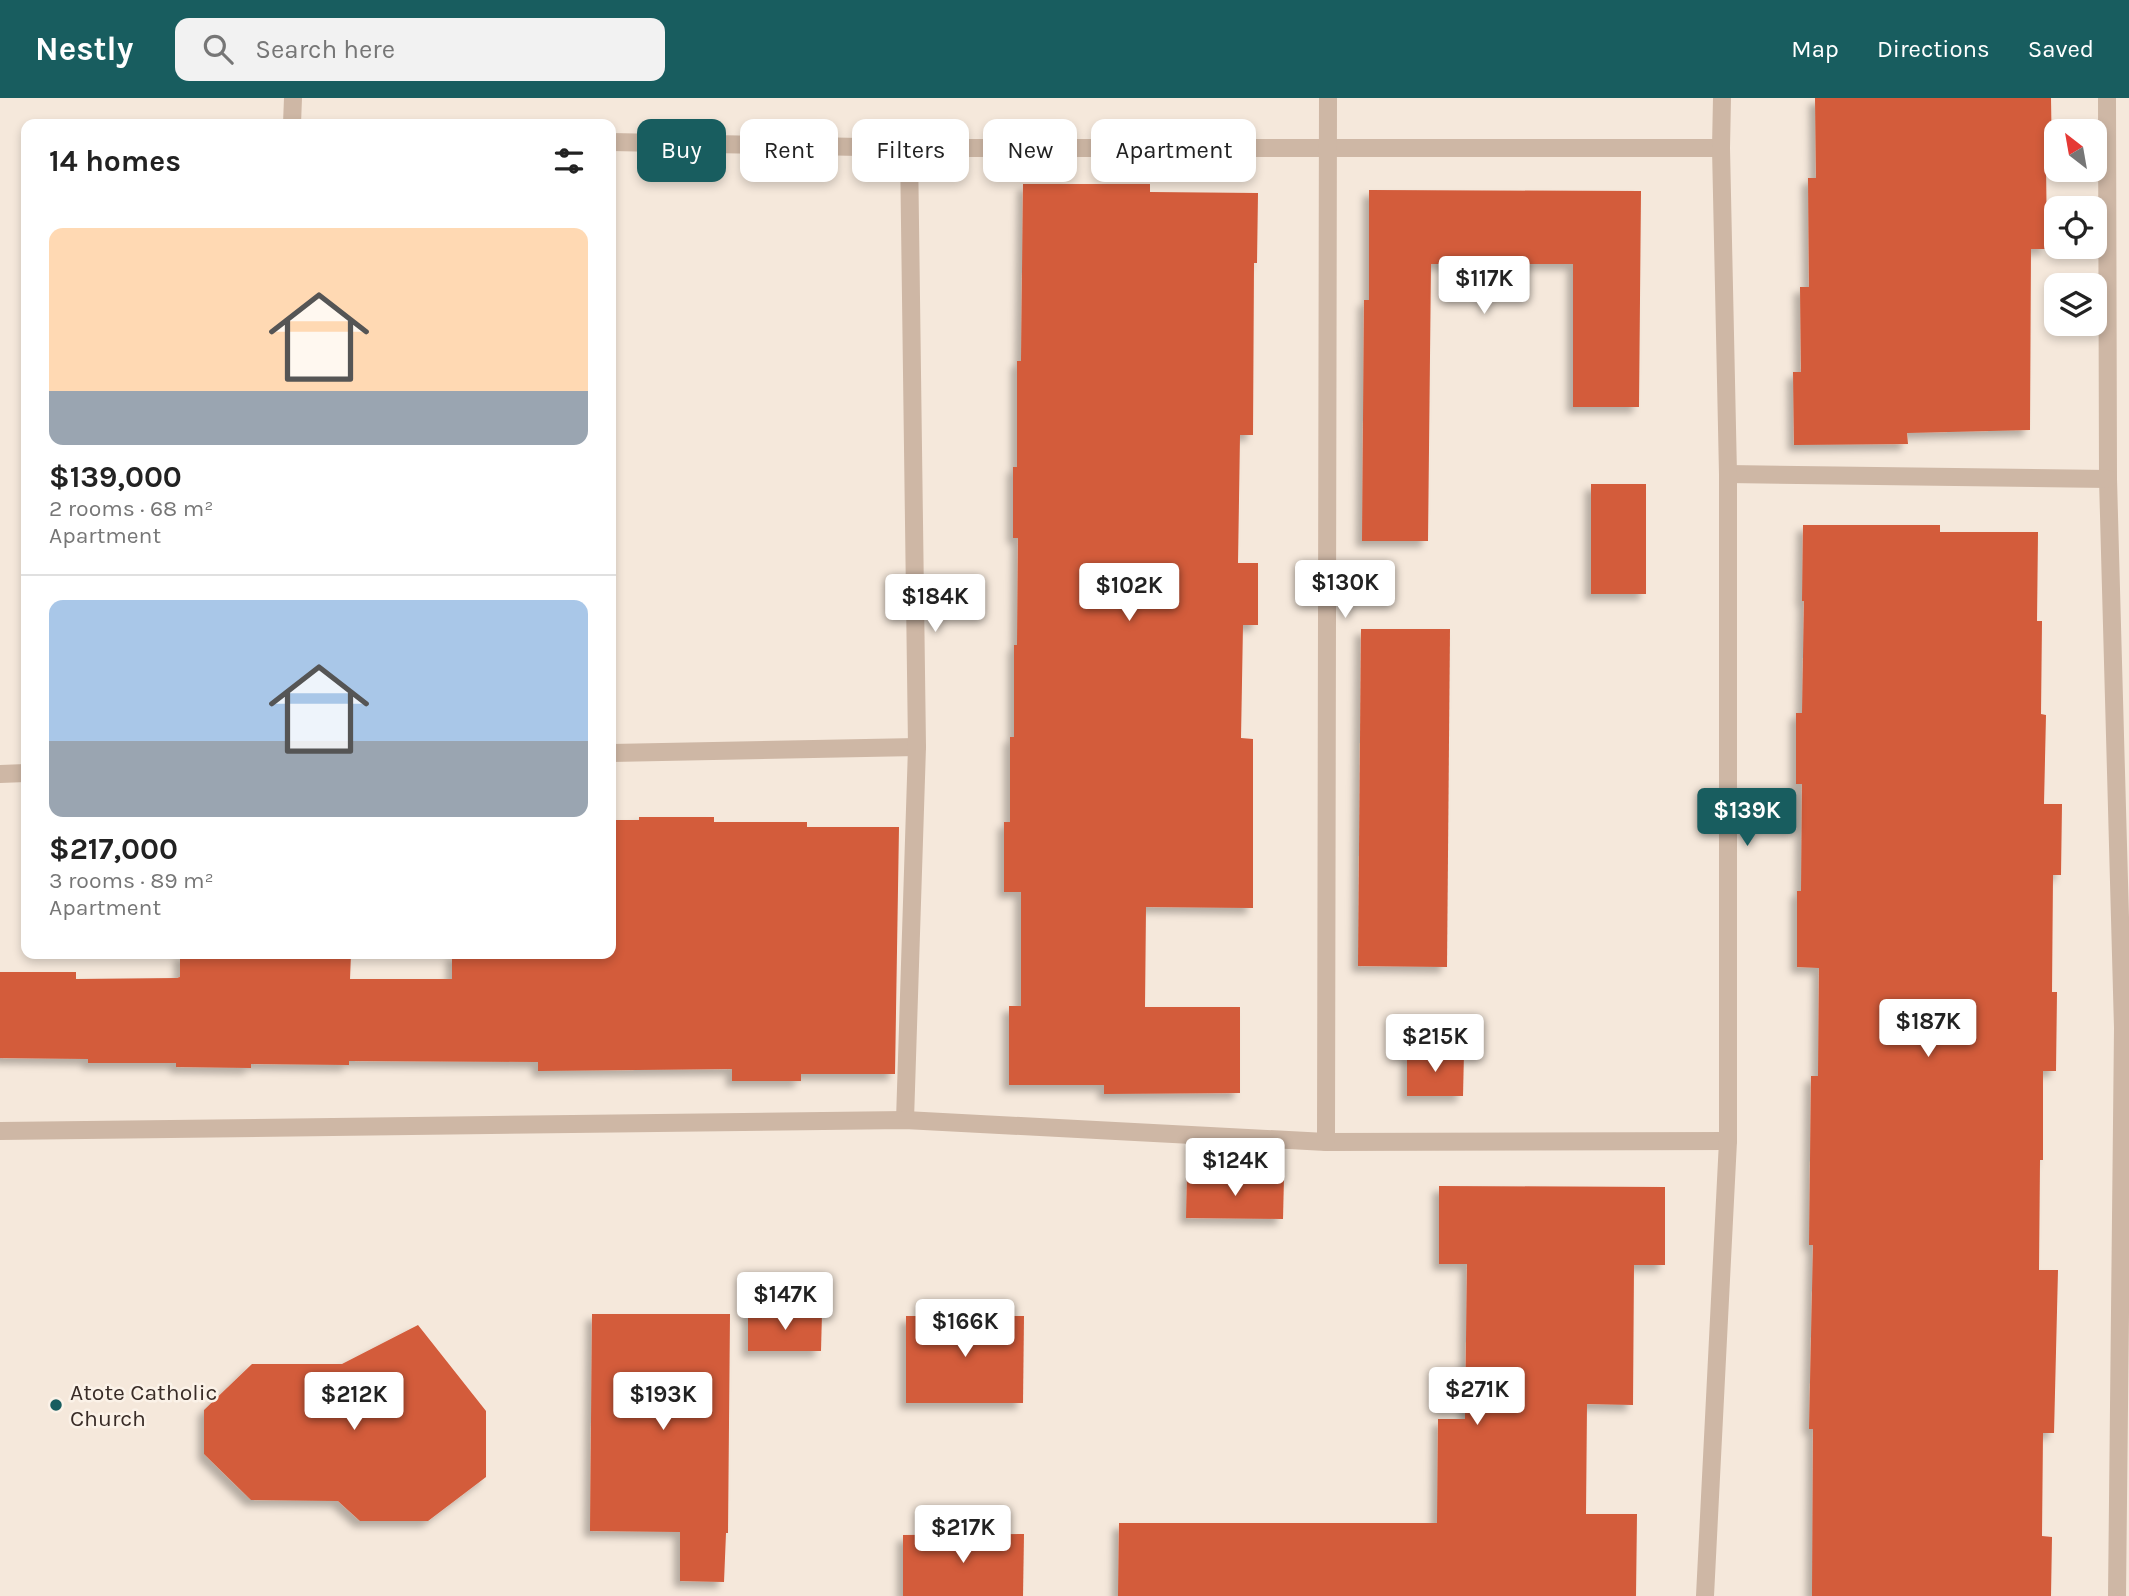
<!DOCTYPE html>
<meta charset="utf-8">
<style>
body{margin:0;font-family:Karla,sans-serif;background:#f2f2f2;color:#222;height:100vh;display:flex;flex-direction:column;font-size:26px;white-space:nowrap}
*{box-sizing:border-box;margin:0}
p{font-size:23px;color:#767676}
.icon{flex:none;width:38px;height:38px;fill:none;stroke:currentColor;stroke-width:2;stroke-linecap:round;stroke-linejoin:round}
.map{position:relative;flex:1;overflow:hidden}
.sheet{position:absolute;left:21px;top:21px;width:595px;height:840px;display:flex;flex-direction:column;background:#fff;border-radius:14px;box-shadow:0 4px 10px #0003}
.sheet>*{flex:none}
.banner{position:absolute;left:637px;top:21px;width:665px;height:63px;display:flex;gap:14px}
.needle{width:46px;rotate:329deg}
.tools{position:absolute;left:2044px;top:21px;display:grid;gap:14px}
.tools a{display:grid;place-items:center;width:63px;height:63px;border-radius:14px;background:#fff;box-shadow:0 4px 10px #0003;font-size:35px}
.price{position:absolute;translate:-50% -60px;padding:0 16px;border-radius:7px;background:#fff;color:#222;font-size:23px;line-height:46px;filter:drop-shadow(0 2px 4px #0008)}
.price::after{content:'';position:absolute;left:50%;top:42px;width:21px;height:16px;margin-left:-10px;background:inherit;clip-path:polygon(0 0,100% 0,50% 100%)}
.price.active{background:#185d5f;color:#fff}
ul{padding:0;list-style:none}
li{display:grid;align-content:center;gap:14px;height:371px;padding:0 28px}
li+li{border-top:2px solid #e0e0e0}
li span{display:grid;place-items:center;height:217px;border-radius:14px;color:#555}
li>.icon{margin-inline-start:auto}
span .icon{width:126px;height:126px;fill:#fffc;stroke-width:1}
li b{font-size:30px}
h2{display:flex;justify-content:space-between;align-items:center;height:84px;padding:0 28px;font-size:30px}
.tag{padding:0 24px;border-radius:14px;background:#fff;box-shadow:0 4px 10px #0003;font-size:24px;line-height:63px}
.tag.active{background:#185d5f;color:#fff}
header{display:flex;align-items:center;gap:42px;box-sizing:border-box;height:98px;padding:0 35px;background:#185d5f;color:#fff}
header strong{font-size:33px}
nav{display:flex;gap:38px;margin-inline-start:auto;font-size:24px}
.search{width:490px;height:63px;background:#f2f2f2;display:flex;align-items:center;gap:18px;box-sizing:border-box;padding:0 24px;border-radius:14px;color:#767676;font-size:26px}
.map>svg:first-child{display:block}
.building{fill:#d35b3a;filter:url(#shadow)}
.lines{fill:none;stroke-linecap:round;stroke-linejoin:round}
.minor{stroke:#ceb7a5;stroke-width:18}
.poi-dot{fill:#185d5f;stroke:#fbf2e8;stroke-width:2.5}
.labels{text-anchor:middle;stroke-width:5;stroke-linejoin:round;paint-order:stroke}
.poi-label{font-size:23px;fill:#392c27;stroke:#fbf2e8;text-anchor:start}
</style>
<header>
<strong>Nestly</strong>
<div class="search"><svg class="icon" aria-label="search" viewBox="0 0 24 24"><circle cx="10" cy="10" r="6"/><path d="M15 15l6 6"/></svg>Search here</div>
<nav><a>Map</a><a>Directions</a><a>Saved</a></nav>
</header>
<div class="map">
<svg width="2129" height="1498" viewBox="0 0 2129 1498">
<defs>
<filter id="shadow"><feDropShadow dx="-6" dy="6" stdDeviation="3.5" flood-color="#0004"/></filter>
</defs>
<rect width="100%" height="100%" fill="#f5e8db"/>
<g class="building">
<path d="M 1815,0 L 2051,0 L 2052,64 L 2046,64 L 2047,151 L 2031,151 L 2030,332 L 1907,335 L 1908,346 L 1794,347 L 1793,274 L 1801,274 L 1800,189 L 1809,189 L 1808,80 L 1816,80 Z"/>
<path d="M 1023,86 L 1150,86 L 1150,94 L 1258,95 L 1257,165 L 1254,165 L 1253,337 L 1240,337 L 1238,465 L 1258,465 L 1258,527 L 1243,527 L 1241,640 L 1253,641 L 1253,810 L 1146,809 L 1145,909 L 1240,909 L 1240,995 L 1104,996 L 1104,987 L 1009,987 L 1009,908 L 1021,908 L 1021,794 L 1004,794 L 1004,724 L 1010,724 L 1010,639 L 1014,639 L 1014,547 L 1017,547 L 1018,440 L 1013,440 L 1013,369 L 1017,369 L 1017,263 L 1021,263 Z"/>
<path d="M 1369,92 L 1641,93 L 1639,309 L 1573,309 L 1573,166 L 1431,166 L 1428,443 L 1362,443 L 1364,202 L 1369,202 Z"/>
<rect x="1591" y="386" width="55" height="110"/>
<path d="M 1803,427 L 1940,427 L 1940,434 L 2038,434 L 2037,523 L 2042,523 L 2041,616 L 2046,617 L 2044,706 L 2062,706 L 2061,777 L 2053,777 L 2052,894 L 2057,894 L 2056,973 L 2043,973 L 2043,1062 L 2040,1062 L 2039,1172 L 2058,1172 L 2054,1335 L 2043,1335 L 2042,1438 L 2052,1439 L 2051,1498 L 1812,1498 L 1813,1331 L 1809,1331 L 1813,1147 L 1809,1147 L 1811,978 L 1818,978 L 1819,870 L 1797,869 L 1797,793 L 1801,793 L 1802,686 L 1796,686 L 1796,615 L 1802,615 L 1804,503 L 1802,503 Z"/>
<path d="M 1361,531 L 1450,531 L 1447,869 L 1358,868 Z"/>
<path d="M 639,719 L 714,719 L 714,724 L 807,724 L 807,729 L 899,729 L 895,976 L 801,976 L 801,983 L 732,983 L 732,971 L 538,973 L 538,964 L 349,963 L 349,967 L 251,966 L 251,970 L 176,969 L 176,965 L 88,965 L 88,961 L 0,960 L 0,874 L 76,874 L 76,881 L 177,880 L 180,879 L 180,856 L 351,856 L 350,881 L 452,881 L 452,856 L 611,856 L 611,722 L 639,722 Z"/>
<path d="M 1407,954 L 1464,954 L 1463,998 L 1407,998 Z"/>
<path d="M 1187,1078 L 1284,1079 L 1283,1121 L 1186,1120 Z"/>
<path d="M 1439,1088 L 1665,1089 L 1665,1167 L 1634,1167 L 1633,1307 L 1587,1306 L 1586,1416 L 1637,1416 L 1636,1498 L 1118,1498 L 1119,1425 L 1437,1425 L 1438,1321 L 1465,1321 L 1467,1166 L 1439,1166 Z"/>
<path d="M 748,1215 L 822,1215 L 821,1253 L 748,1253 Z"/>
<path d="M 592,1216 L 730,1216 L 728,1435 L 726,1435 L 724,1484 L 680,1483 L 680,1434 L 590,1433 Z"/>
<path d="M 906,1218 L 1024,1218 L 1023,1305 L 906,1305 Z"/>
<path d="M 418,1227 L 486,1313 L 486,1379 L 428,1423 L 360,1423 L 338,1403 L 251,1402 L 204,1356 L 204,1312 L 252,1266 L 342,1266 Z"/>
<path d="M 1024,1436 L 1023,1498 L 903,1498 L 903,1437 Z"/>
</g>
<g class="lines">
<g class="minor">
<path d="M 2107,0 L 2108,381 L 2123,930 L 2117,1498"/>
<path d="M 292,26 L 293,0"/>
<path d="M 611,44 L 909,50 L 1721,50"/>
<path d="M 1728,376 L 2108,381"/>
<path d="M 611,655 L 917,649"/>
<path d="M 0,676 L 26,675"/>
<path d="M 905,1022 L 917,649 L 909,50"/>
<path d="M 0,1033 L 905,1022 L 1326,1044 L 1728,1043"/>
<path d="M 1326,1044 L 1328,0"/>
<path d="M 1705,1498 L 1728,1043 L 1728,376 L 1721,50 L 1722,0"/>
</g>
</g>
<circle class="poi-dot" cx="56" cy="1307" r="7"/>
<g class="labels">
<g class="poi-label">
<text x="70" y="1302">Atote Catholic<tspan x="70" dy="26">Church</tspan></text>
</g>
</g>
</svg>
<div class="tools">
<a><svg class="needle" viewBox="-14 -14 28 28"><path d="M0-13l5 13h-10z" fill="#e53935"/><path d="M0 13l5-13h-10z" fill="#767676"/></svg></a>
<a><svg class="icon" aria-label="locate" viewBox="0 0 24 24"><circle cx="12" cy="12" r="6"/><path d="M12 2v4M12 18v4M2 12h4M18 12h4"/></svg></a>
<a><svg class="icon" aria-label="layers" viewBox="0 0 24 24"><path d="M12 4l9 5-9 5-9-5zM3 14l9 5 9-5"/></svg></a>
</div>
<b class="price" style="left:1484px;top:218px">$117K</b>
<b class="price" style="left:1345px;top:522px">$130K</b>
<b class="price" style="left:1129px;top:525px">$102K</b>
<b class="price" style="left:935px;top:536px">$184K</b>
<b class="price active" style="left:1747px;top:750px">$139K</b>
<b class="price" style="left:1928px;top:961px">$187K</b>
<b class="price" style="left:1435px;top:976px">$215K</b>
<b class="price" style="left:1235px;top:1100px">$124K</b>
<b class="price" style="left:785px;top:1234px">$147K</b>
<b class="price" style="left:965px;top:1261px">$166K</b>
<b class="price" style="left:1477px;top:1329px">$271K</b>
<b class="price" style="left:354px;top:1334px">$212K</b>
<b class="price" style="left:663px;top:1334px">$193K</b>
<b class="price" style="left:963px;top:1467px">$217K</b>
<div class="banner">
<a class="tag active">Buy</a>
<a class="tag">Rent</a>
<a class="tag">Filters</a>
<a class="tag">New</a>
<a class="tag">Apartment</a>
</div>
<section class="sheet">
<h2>14 homes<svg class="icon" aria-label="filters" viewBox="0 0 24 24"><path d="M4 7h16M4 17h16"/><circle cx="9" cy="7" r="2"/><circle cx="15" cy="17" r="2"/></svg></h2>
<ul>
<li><span style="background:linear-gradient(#ffd9b3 75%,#9aa5b1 0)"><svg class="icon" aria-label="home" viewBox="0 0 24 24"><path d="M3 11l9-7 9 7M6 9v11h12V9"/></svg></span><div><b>$139,000</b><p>2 rooms · 68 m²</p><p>Apartment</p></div></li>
<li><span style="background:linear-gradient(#a9c7e8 65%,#9aa5b1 0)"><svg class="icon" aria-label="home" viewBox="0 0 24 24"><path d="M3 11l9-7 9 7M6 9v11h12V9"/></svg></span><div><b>$217,000</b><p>3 rooms · 89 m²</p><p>Apartment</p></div></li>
</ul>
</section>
</div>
